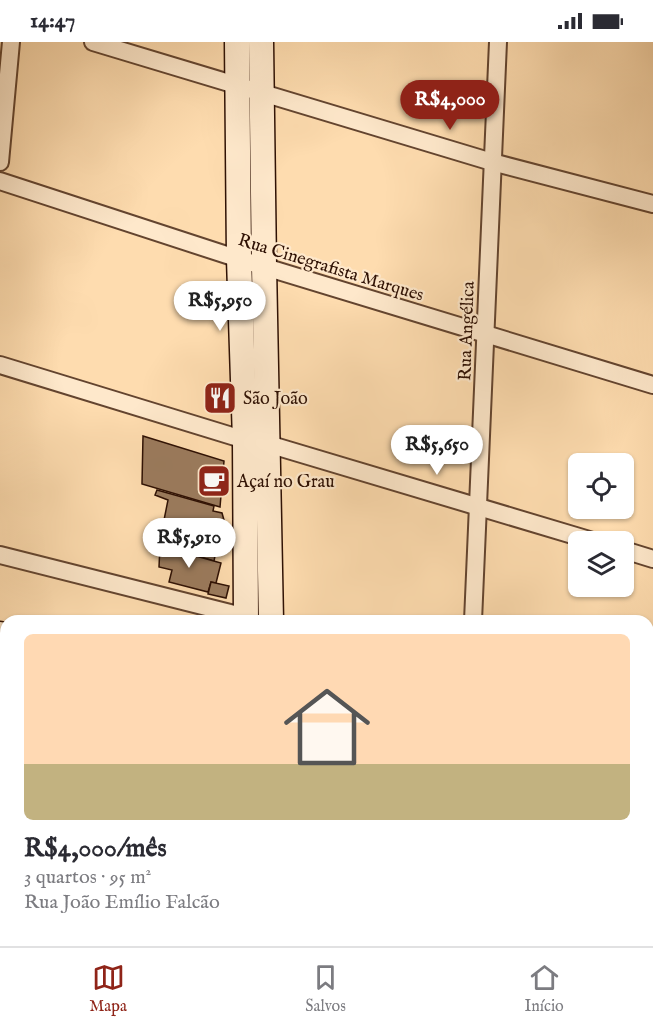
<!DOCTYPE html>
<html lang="pt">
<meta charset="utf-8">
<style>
body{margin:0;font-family:"IM FELL English",serif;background:#f2f2f3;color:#2b2b33;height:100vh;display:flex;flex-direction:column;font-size:22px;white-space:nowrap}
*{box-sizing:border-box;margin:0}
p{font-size:20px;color:#7c7c81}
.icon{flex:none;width:33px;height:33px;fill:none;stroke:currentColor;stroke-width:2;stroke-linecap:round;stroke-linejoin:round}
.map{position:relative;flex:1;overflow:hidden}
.side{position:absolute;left:0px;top:573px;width:654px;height:332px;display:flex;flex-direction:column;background:#fff;border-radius:18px 18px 0 0;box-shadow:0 2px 4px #0004}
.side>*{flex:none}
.tools{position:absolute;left:568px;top:411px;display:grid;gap:12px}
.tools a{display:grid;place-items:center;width:66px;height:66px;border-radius:9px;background:#fff;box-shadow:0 2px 4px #0004;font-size:30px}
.price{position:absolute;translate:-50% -51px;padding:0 14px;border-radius:21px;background:#fff;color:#222;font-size:20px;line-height:39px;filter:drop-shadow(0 2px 3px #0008)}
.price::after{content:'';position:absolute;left:50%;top:36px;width:18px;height:14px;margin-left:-9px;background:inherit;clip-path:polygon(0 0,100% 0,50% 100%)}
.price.selected{background:#8f2418;color:#fff}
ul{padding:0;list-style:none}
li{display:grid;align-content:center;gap:12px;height:318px;padding:0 24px}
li+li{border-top:2px solid #e1e1e2}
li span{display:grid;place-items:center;height:186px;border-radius:9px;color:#555}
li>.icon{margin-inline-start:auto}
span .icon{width:108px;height:108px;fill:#fffc;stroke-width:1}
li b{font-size:26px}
.status{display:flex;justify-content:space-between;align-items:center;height:42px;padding:0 30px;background:#fff;direction:ltr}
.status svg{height:16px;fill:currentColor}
.tab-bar{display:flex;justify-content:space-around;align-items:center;height:84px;border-top:2px solid #e1e1e2;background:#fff;font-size:16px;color:#7c7c81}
.tab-bar a{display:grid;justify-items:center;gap:3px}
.tab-bar .selected{color:#8f2418}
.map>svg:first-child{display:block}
.green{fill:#dbb992;stroke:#85654b;stroke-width:1.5}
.building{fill:#9b7b5d;stroke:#2f1104;stroke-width:1.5}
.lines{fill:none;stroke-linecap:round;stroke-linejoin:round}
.service-casing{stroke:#63442f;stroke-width:11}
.minor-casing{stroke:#63442f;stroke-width:20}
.secondary-casing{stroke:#2f1104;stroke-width:27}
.service{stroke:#fee8cb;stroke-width:8}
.minor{stroke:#fee8cb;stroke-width:16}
.secondary{stroke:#fee8cb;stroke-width:24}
.labels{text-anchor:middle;stroke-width:4.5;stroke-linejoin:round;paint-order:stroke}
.street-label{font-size:18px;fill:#2f1104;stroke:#fee8cb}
.poi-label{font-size:18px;fill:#2f1104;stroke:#fee8cb;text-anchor:start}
</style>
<div class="status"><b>14:47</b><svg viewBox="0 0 49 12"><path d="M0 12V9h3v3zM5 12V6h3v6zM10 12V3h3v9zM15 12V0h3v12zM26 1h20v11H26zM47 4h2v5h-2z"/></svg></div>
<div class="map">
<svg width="653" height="904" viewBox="0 0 653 904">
<rect width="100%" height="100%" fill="#fedcaf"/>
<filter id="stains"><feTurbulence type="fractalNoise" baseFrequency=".00333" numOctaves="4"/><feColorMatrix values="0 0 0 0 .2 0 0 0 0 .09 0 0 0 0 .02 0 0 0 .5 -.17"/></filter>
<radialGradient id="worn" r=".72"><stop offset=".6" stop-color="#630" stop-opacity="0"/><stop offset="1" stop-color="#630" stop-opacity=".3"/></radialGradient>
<path class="green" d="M 263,899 L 305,899 L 310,904 L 263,904 Z"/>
<g class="building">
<path d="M 143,394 L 224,419 L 220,465 L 142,442 Z"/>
<path d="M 157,448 L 214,464 L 213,469 L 222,471 L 227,489 L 225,496 L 195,489 L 195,487 L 164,478 L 168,458 L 155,453 Z"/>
<path d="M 157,480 L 216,495 L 211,507 L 216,509 L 214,519 L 194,513 L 196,511 L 158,501 Z"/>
<path d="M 160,504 L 221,521 L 216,541 L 211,540 L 208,550 L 169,540 L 172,528 L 159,525 Z"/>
<path d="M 211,540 L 229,544 L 226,556 L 208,552 Z"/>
<path d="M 335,898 L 367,898 L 371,902 L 369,904 L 341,904 Z"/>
</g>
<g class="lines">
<g class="service-casing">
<path id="service" d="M 563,904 L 564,898"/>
</g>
<g class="minor-casing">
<g id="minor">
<path d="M 93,0 L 492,120 L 653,162"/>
<path d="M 0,120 L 11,0"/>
<path d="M 0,139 L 239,217 L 653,343"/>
<path d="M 0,323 L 245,398"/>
<path d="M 268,402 L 596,500"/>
<path d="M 624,508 L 653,517"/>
<path d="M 0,513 L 246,575"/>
<path d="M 473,579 L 498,0"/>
<path d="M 648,693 L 653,694"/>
</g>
</g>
<g class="secondary-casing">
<g id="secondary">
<path d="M 237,0 L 239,217 L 245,398 L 246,579"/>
<path d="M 261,0 L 264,224 L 271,579"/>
<path d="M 0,592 L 6,594"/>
<path d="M 0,832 L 6,835"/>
<path d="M 648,865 L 653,867"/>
<path d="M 146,898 L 159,904"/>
<path d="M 253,898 L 253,904"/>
<path d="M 319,898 L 323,904"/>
</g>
</g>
<use href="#service" class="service"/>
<use href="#minor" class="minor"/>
<use href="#secondary" class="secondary"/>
</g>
<defs>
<g id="restaurant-square" transform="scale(1.725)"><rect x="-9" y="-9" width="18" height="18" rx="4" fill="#8f2418" stroke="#fee8cb"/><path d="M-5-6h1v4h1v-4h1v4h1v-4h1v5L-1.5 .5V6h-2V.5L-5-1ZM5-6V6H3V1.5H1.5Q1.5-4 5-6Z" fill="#fff"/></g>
<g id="cafe-square" transform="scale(1.725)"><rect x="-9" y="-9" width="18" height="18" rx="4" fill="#8f2418" stroke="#fee8cb"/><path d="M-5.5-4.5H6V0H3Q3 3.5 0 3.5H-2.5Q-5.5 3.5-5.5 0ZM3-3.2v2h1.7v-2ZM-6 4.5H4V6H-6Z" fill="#fff"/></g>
</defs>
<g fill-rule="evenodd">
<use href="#restaurant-square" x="220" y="356"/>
<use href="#cafe-square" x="214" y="439"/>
</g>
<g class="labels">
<g class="street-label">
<text transform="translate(331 225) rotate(17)" y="6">Rua Cinegrafista Marques</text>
<text transform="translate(466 289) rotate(-88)" y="6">Rua Angélica</text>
</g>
<g class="poi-label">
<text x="243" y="362">São João</text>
<text x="237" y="445">Açaí no Grau</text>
</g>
</g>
<rect width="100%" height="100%" filter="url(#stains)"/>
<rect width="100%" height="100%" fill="url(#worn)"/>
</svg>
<div class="tools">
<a><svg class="icon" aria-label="locate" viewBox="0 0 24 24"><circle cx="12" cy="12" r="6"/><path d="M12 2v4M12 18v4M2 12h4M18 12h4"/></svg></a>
<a><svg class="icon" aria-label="layers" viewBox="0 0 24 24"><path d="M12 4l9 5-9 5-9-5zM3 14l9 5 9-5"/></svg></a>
</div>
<b class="price selected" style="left:450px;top:89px">R$4,000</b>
<b class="price" style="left:220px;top:290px">R$5,950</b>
<b class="price" style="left:437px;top:434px">R$5,650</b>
<b class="price" style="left:189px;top:527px">R$5,910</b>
<section class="side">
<ul>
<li><span style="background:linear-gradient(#ffd9b3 70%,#c2b280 0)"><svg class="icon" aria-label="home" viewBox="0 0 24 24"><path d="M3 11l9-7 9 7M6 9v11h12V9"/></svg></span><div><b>R$4,000/mês</b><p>3 quartos · 95 m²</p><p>Rua João Emílio Falcão</p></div></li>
</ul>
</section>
</div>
<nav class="tab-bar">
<a class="selected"><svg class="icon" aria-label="map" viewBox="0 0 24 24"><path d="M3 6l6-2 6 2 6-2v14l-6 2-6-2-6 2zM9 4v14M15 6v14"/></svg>Mapa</a>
<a><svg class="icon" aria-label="saved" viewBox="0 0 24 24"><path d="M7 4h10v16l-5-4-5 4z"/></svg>Salvos</a>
<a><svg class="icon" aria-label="home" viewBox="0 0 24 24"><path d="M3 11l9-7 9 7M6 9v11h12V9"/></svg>Início</a>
</nav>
